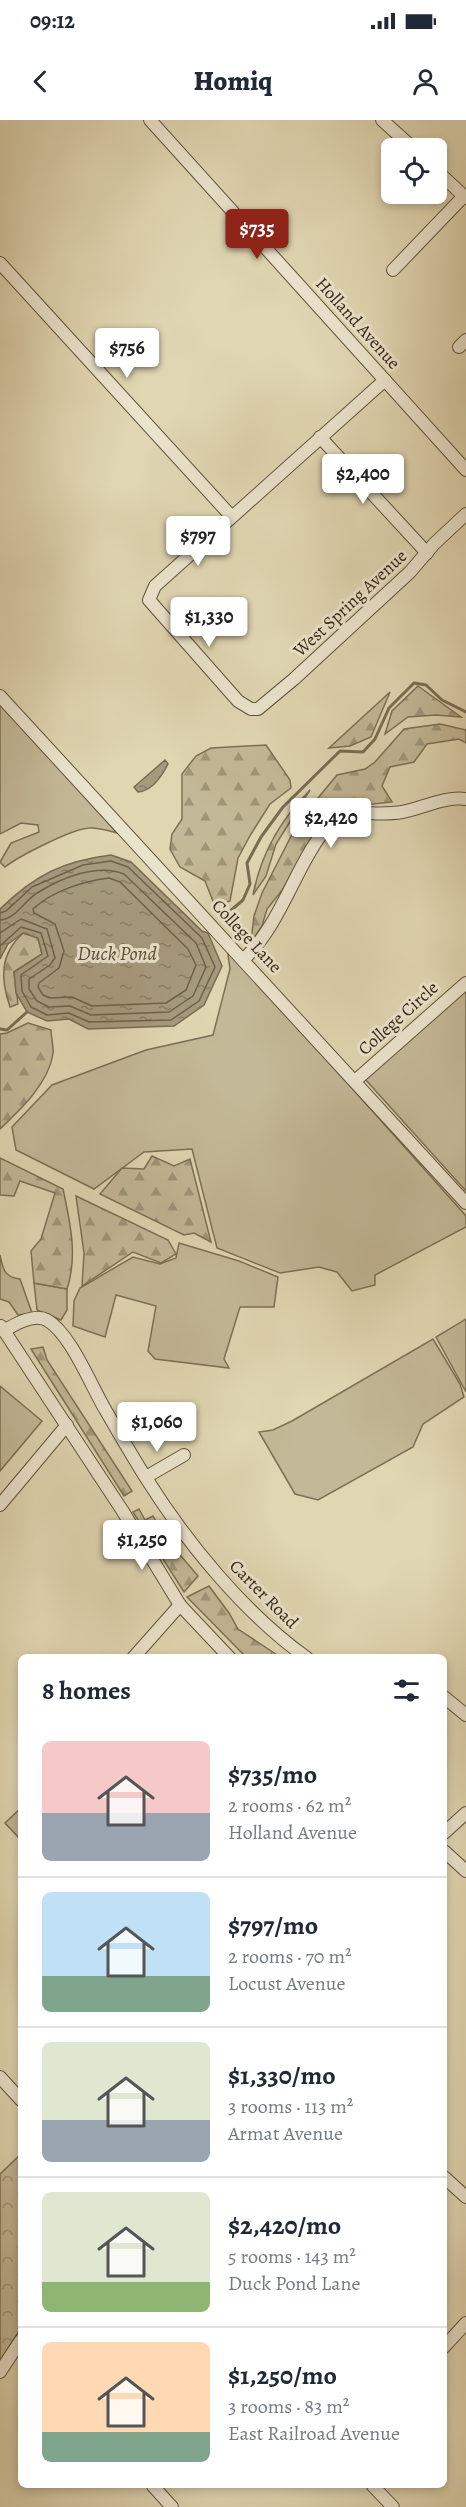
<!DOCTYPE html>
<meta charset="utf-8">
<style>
body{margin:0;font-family:Alegreya,serif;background:#f6f6f7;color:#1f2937;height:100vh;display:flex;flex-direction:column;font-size:22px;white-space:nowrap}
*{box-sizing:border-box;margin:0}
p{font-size:20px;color:#747a83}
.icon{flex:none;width:33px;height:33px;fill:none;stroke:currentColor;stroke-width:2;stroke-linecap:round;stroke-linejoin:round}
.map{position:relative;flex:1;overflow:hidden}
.panel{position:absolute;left:18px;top:1534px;width:429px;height:834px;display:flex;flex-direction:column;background:#fff;border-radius:9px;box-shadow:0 3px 9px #0003}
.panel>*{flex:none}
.tools{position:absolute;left:381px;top:18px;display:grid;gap:12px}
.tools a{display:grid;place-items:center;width:66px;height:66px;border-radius:9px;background:#fff;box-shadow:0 3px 9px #0003;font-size:30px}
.price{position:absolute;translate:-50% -51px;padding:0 14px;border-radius:6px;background:#fff;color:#222;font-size:20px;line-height:39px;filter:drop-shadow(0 2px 3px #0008)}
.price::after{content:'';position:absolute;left:50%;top:36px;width:18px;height:14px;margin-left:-9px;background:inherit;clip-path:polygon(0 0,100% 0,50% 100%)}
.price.on{background:#8f2418;color:#fff}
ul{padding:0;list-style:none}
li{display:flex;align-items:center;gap:18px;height:150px;padding:0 24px}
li+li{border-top:2px solid #e0e1e3}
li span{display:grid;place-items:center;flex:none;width:168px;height:120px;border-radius:9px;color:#555}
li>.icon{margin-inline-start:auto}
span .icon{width:72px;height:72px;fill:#fffc;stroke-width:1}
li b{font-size:26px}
h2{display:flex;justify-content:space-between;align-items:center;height:72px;padding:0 24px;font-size:26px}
.status{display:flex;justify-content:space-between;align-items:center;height:42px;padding:0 30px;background:#fff;direction:ltr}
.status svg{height:16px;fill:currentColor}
header{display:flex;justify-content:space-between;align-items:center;height:78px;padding:0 24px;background:#fff;font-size:27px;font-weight:800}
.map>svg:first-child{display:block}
.green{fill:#c3b897;stroke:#7c7056;stroke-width:1.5}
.forest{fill:url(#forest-firs);stroke:#7c7056;stroke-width:1.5}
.park{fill:url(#park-crowns);stroke:#7c7056;stroke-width:1.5}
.water{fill:url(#water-ripples);stroke:#796c53;stroke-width:1.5}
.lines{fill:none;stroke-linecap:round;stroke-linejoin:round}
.shore{stroke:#6e6049;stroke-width:1.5}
.stream{stroke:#796c53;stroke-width:3}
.minor-casing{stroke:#60533c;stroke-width:14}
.minor{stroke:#ebe4cd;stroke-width:12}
.labels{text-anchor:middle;stroke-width:6;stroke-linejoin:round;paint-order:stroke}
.street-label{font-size:18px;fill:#362715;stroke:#ebe4cd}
.water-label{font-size:20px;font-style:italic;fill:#584a34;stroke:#ebe4cd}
</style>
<div class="status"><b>09:12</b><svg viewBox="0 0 49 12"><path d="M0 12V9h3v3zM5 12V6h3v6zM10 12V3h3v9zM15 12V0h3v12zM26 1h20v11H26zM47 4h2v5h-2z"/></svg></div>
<header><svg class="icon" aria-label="back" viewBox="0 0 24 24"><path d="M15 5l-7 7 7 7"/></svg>Homiq<svg class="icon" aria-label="person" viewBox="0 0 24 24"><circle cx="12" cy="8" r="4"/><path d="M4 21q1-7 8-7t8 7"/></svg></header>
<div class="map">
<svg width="466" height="2387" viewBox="0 0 466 2387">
<defs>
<pattern id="forest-firs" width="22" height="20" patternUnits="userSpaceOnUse" patternTransform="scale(1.5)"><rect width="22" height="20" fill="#c3b897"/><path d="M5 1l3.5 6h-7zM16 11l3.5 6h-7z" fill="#9f967a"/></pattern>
<pattern id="park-crowns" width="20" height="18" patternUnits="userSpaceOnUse" patternTransform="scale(1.5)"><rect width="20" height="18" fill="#c3b897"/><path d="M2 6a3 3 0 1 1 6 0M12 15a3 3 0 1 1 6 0" fill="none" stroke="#9f967a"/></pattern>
<pattern id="water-ripples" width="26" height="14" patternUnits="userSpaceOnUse" patternTransform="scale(1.5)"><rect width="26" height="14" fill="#a69a7d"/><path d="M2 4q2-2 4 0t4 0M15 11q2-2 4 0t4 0" fill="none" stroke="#887e65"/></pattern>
</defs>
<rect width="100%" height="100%" fill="#e0d6b2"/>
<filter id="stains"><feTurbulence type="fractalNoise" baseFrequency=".00333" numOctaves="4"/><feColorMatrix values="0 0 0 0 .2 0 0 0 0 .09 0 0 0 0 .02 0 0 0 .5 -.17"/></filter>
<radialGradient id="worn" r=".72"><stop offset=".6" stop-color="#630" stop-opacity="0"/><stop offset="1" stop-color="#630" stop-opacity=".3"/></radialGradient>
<g class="green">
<path d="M 0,583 L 117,713 C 109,711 98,707 89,708 C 72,709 19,736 5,747 L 0,742 L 11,723 L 39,712 L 38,705 L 21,703 L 0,714 Z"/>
<path d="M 227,828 L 466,1096 L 466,1107 L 375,1155 L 375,1165 L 352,1171 L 337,1152 L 319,1147 L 280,1153 L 217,1128 L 192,1029 L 144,1032 L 94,1069 L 16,1030 L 12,1007 L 52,965 L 146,930 L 213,915 L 230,849 Z"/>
<path d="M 466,867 L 466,1071 L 365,959 Z"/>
<path d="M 179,1123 L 239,1141 L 278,1157 L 274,1187 L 240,1187 L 224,1239 L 229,1248 L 155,1239 L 148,1231 L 156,1186 L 116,1175 L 105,1217 L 73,1206 L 74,1181 L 80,1168 L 133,1137 L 160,1144 L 176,1138 Z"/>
<path d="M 0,1135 C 3,1148 3,1157 20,1159 L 32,1193 L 18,1195 L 9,1182 L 0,1179 Z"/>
<path d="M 34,1163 L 67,1169 L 67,1190 L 61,1200 L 37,1190 Z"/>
<path d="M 466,1199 L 466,1272 L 436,1217 Z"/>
<path d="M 433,1219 L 460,1264 L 464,1277 L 423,1304 L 413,1327 L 318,1380 L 295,1374 L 259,1312 L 273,1310 L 292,1301 Z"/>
<path d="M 0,1266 L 42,1301 L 0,1351 Z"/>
<path d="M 21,1688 L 21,1720 L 5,1703 Z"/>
</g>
<g class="forest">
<path d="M 418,566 L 461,597 L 436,595 L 408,597 L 385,614 L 392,591 Z"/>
<path d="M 390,572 L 371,617 L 350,626 L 329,628 Z"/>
<path d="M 440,604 L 466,610 L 466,623 L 459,619 L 427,624 L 414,642 L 390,647 L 382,666 L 392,682 L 336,688 L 321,700 L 283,769 L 267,789 L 262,806 L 251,822 L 254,796 L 262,773 L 299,701 L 337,655 L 365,649 L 375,642 L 404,609 Z"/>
<path d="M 266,625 L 290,660 L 291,668 L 270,684 L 251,714 L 238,738 L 230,781 L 215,786 L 205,761 L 180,747 L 170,729 L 172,714 L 182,699 L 182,654 L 196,636 L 211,628 Z"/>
<path d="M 310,670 L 276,724 L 266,756 L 253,775 C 261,733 280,700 310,670 Z"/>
<path d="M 23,813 L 38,818 L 42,834 L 14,852 L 18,884 L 10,887 C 0,858 0,834 23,813 Z"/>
<path d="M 28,903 L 51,910 C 51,918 54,927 53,934 C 48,964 21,989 0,1009 L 0,914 L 7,913 Z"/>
<path d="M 152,1036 L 174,1046 L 190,1039 L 211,1122 L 194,1113 L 184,1115 L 100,1074 L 122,1048 L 144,1049 Z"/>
<path d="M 0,1038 L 63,1069 C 70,1102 78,1136 67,1169 L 34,1163 L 31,1131 L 41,1119 L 55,1073 L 20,1061 L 14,1076 L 0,1075 Z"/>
<path d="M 76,1076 L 168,1120 L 176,1134 L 161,1143 L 133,1132 L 82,1166 L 84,1133 Z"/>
<path d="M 43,1227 L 47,1240 L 132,1371 L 124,1376 L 31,1229 Z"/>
<path d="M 139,1389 L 145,1400 L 153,1396 L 164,1416 L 198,1456 L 184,1472 L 133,1392 Z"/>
<path d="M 209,1466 L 229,1493 L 238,1509 L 280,1537 L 246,1537 L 187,1477 Z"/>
</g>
<path class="park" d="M 21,2034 L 21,2208 L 0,2241 L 0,2054 Z"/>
<g class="water">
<path d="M 165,640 L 168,644 C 162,656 152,671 138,672 L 134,667 Z"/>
<path d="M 111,735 L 131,742 L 202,811 L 208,813 L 222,846 L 204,885 L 174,906 L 88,909 L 69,899 L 47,901 L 27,892 L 16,873 L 14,852 L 42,834 L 38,818 L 23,813 L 8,824 L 0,839 L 0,789 C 35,755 63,741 111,735 Z"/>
</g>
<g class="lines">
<g class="shore">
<path d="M 109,758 L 120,762 L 188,829 L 196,845 L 186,870 L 166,883 L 92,886 L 72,877 L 50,878 L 43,875 L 38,867 L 39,863 L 59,848 L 64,831 L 55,804 L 34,793 L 33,789 C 52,771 84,761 109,758 Z"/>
<path d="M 0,793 L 6,791 L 32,767 L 83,745 L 111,741 L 128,747 L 202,818 L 215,847 L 199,881 L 171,900 L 89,902 L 69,893 L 47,895 L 31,887 L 22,871 L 21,855 L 48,836 L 41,813 L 21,807 L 0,826"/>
<path d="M 0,800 C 16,799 24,781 37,773 C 61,758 97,743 124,754 L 196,823 L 206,847 L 193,876 L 169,892 L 91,895 L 70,886 L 49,887 L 37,881 L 29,869 L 29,859 L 50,845 L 55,838 L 47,809 L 21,799 L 0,813"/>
</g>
<g class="stream">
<path d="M 222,798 L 243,780 L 250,764 L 247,743 L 261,717 L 283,687 L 340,631 L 363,632 L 375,619 L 389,588 L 414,563 L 426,565 L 442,580 L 466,592"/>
<path d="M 0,909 L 7,910 L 27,892"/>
</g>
<g class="minor-casing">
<g id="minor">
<path d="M 150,0 L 466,350"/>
<path d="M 382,0 L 413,28"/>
<path d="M 436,50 L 466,78"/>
<path d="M 0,143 L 231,396"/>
<path d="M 393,150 L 464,76"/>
<path d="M 459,227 L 466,220"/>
<path d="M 385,260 L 155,466 L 149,480 L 238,581 L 251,589 L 258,589 L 294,559 L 410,452 L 434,424 L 466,394"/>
<path d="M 320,317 L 427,433"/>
<path d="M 0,576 L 466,1083"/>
<path d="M 244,839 C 284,801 296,740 333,700 C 354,689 380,696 402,692 C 423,688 445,676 466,679"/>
<path d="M 355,961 L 466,863"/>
<path d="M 1,1206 L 122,1390 L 180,1485 L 230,1538"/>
<path d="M 4,1211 C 15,1204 34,1193 47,1200 C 71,1214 91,1266 106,1291 C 119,1313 132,1336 146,1358 C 187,1423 244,1493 307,1538"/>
<path d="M 146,1357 L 184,1335"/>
<path d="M 0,1385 L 67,1305"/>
<path d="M 133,1538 L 180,1485"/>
<path d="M 444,1577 L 466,1595"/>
<path d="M 444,1713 L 466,1693"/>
<path d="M 444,1731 L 466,1751"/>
<path d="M 0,1957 L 21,1980"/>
<path d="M 444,2057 L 466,2077"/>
<path d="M 444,2227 L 466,2203"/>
<path d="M 0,2252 L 21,2220"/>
<path d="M 153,2366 L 172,2387"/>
<path d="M 373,2366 L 393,2387"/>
</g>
</g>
<use href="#minor" class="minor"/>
</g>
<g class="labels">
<g class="street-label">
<text transform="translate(358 203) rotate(48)" y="6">Holland Avenue</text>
<text transform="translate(350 483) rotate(-43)" y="6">West Spring Avenue</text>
<text transform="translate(247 816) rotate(47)" y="6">College Lane</text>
<text transform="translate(398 898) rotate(-42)" y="6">College Circle</text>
<text transform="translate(264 1474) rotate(45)" y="6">Carter Road</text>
</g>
<g class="water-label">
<text x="117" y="840">Duck Pond</text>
</g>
</g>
<rect width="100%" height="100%" filter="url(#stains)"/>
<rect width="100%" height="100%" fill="url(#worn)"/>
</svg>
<div class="tools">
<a><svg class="icon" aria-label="locate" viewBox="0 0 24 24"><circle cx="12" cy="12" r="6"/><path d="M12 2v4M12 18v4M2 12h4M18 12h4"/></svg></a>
</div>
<b class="price on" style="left:257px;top:140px">$735</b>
<b class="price" style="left:127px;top:259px">$756</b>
<b class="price" style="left:363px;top:385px">$2,400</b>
<b class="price" style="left:198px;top:447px">$797</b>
<b class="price" style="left:209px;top:528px">$1,330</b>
<b class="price" style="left:331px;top:729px">$2,420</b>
<b class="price" style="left:157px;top:1333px">$1,060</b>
<b class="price" style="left:142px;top:1451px">$1,250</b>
<section class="panel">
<h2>8 homes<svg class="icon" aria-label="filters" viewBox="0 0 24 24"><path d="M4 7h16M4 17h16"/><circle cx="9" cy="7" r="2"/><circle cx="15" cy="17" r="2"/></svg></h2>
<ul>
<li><span style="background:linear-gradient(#f6c9c9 60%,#9aa5b1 0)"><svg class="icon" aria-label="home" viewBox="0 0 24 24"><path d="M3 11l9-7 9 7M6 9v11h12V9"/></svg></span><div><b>$735/mo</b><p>2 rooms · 62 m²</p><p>Holland Avenue</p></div></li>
<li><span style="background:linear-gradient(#bfe0f5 70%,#7fa58c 0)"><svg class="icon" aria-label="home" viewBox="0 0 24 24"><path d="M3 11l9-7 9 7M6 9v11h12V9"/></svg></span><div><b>$797/mo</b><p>2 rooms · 70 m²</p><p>Locust Avenue</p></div></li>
<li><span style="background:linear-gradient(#dfe7d0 65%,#9aa5b1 0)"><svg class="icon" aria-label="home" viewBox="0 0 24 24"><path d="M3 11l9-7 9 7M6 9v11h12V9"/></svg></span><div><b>$1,330/mo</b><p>3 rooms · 113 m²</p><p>Armat Avenue</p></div></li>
<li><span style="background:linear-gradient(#dfe7d0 75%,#8fb573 0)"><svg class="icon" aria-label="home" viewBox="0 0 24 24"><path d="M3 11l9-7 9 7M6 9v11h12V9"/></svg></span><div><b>$2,420/mo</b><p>5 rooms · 143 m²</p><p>Duck Pond Lane</p></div></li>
<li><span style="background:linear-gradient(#ffd9b3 75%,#7fa58c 0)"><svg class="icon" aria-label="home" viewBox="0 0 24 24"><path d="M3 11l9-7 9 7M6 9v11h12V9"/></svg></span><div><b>$1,250/mo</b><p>3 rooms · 83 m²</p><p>East Railroad Avenue</p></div></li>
</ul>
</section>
</div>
